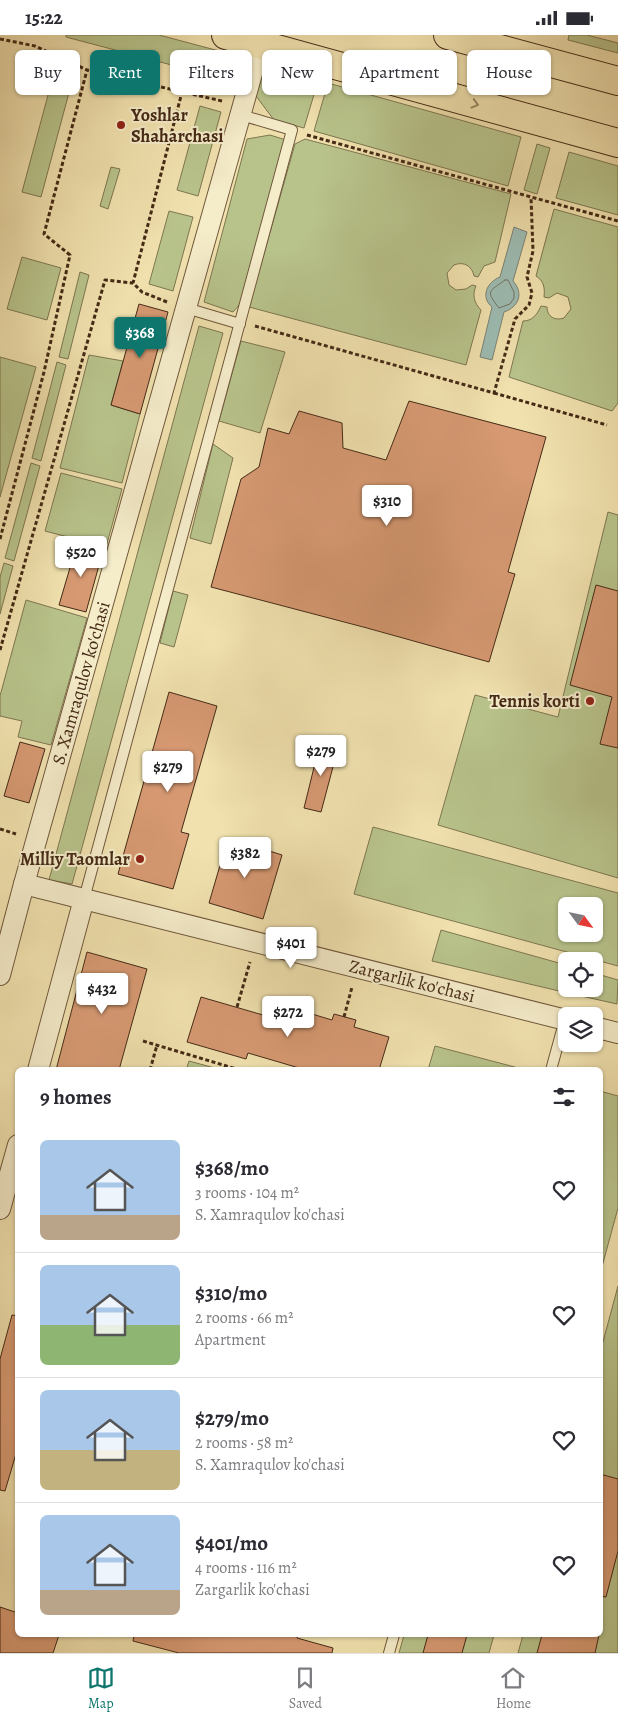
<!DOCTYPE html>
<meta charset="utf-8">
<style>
body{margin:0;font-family:Alegreya,serif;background:#f7f7f7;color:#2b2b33;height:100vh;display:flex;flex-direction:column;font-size:19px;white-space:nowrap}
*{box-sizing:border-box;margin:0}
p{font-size:16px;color:#7c7c81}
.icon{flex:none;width:28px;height:28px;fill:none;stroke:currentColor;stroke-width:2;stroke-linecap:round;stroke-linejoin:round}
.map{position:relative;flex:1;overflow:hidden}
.details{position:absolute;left:15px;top:1032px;width:588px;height:570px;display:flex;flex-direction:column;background:#fff;border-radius:8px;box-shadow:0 1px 4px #0004}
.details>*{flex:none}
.top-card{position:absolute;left:15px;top:15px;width:589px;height:45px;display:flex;gap:10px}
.needle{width:32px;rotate:123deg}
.controls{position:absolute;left:558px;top:862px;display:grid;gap:10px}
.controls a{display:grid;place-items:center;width:45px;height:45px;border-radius:8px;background:#fff;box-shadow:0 1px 4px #0004;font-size:25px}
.price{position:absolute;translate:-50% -42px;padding:0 11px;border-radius:5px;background:#fff;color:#222;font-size:16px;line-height:32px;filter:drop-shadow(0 1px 2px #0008)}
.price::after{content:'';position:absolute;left:50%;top:30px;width:15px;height:11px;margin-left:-8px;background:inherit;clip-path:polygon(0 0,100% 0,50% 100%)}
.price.active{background:#0f766e;color:#fff}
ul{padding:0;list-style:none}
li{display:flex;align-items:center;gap:15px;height:125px;padding:0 25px}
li+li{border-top:1px solid #e1e1e2}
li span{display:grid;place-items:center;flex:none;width:140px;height:100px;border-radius:8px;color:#555}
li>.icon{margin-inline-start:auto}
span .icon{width:60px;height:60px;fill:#fffc;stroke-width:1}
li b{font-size:21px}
h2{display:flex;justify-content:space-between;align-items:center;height:60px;padding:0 25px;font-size:21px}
.chip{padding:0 18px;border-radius:8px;background:#fff;box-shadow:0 1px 4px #0004;font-size:18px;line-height:45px}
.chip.active{background:#0f766e;color:#fff}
.status{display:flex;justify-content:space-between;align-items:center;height:35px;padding:0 25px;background:#fff;direction:ltr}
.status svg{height:14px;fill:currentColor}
.menu{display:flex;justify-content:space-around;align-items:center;height:70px;border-top:1px solid #e1e1e2;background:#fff;font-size:14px;color:#7c7c81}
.menu a{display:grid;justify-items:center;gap:2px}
.menu .active{color:#0f766e}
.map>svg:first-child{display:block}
.green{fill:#b8c38b;stroke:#7e7650;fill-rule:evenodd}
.water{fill:#9dbcb3;stroke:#7a8274}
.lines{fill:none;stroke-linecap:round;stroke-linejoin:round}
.shore{stroke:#717364;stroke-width:1}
.building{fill:#d69972;stroke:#452a16}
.service-casing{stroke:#70583c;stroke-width:12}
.minor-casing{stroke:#70583c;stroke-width:22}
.primary-casing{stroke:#452a16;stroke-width:30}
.path{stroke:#452a16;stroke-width:3;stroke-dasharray:4 2.5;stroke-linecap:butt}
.service{stroke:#f5ecca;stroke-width:10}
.minor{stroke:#f5ecca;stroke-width:20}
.primary{stroke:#f0e1ae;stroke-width:28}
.oneway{stroke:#9a8662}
.poi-dot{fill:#8f2418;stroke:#f5ecca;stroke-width:2}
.labels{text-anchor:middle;stroke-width:4;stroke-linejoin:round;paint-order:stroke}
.poi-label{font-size:18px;font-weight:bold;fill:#452a16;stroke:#f5ecca;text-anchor:end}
.street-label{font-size:18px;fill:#452a16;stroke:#f5ecca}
</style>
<div class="status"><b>15:22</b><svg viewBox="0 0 49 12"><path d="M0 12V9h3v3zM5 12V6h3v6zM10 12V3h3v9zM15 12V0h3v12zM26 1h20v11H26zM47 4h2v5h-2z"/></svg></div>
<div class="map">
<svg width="618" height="1618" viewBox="0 0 618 1618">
<rect width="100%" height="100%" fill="#f0e1ae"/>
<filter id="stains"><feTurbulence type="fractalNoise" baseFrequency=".004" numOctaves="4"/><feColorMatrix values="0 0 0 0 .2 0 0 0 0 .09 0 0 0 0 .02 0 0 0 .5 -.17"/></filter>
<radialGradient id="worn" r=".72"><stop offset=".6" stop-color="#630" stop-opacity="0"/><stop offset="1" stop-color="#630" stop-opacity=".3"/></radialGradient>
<g class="green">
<path d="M 66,0 L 159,0 L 238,21 L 232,46 L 66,2 Z"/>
<path d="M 569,0 L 587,0 L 618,8 L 618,18 L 568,5 Z"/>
<path d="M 265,31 L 318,46 L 304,93 L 274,85 L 256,61 Z"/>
<path d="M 55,34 L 74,39 L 41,162 L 22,157 Z"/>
<path d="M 328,48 L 521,102 L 508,151 L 314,96 Z"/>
<path d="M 200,71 L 221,77 L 198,161 L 177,155 Z"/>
<path d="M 270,100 L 286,105 L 241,268 L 233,277 L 204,267 L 247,104 Z"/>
<path d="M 305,104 L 511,159 L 495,227 L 484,231 L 478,242 L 474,241 C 472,231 464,226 454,230 L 447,238 L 449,250 L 456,255 L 466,254 L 472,250 L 476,251 C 472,260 474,268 481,275 L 466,330 L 249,272 L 295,109 Z"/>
<path d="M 537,109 L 550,113 L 537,159 L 524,155 Z"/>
<path d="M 569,117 L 618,131 L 618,180 L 556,163 Z"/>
<path d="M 111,132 L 120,134 L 108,174 L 100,171 Z"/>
<path d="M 554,174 L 618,192 L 618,368 L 612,376 L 509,342 L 523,286 C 532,286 537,280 541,271 L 547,272 C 547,282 555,286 564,283 L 571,274 L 568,262 L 557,258 L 549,263 L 544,262 C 545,253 544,246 536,241 Z"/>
<path d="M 169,176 L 193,182 L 173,256 L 149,249 Z"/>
<path d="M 22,222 L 61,233 L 47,285 L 7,274 Z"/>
<path d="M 80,237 L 89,240 L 68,324 L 59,322 Z"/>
<path d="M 199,291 L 223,298 L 72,849 L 49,845 Z"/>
<path d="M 241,306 L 285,317 L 260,398 L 219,386 Z"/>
<path d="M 89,320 L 123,326 L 111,370 L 140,379 L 122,448 L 60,433 Z"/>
<path d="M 0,322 L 36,332 L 0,462 Z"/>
<path d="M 57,327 L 66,330 L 41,426 L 32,423 Z"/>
<path d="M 213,409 L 233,423 L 211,509 L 190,503 Z"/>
<path d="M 31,428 L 40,431 L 14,526 L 5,523 Z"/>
<path d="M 61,438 L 122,454 L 106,512 L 45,496 Z"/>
<path d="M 608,477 L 618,480 L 618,843 L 438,790 L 475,660 L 558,682 Z"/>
<path d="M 4,528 L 13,531 L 0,579 L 0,542 Z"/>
<path d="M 173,556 L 188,560 L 174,612 L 160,608 Z"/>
<path d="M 26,565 L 87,583 L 51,710 L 18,702 L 22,686 L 0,681 L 0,661 Z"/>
<path d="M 373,792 L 618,858 L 618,931 L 354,859 ZM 594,871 L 594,899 L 566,899 L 566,871 Z"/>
<path d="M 441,895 L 566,930 L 559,956 L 432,926 Z"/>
<path d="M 594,938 L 618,945 L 617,969 L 568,958 L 569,954 L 594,954 Z"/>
<path d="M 435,1011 L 526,1035 L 428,1035 Z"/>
<path d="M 189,1026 L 222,1035 L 186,1035 Z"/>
<path d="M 600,1056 L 618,1061 L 618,1173 L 600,1239 Z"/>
<path d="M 618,1251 L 618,1618 L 518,1618 L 523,1600 L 600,1600 L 600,1318 Z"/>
<path d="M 404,1600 L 494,1600 L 489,1618 L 399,1618 Z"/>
</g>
<path class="water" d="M 514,192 L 527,197 L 513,246 C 524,258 519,272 504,277 L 492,325 L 480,322 L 492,272 C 480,262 487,247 500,242 Z"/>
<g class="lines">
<path class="shore" d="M 505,245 L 508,245 L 514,257 L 514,263 L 510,269 L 499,273 C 485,255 489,257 505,245 Z"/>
</g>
<g class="building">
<path d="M 139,269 L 168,277 L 140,379 L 111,370 Z"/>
<path d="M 409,366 L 546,402 L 508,537 L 515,539 L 489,627 L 367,593 L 211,552 L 241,444 L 259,432 L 268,393 L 289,399 L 299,376 L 342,388 L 343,413 L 386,425 Z"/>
<path d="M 77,509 L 103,516 L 86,577 L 59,570 Z"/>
<path d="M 596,550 L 618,556 L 618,713 L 600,709 L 612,662 L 570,650 Z"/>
<path d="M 169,657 L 217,671 L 181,797 L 189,799 L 173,854 L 118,839 Z"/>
<path d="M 20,707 L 45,714 L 29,768 L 4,761 Z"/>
<path d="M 320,708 L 338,713 L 321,777 L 304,773 Z"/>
<path d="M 228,803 L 282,820 L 263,884 L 209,868 Z"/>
<path d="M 87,917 L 147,934 L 119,1035 L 56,1035 Z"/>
<path d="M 201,962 L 287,987 L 292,973 L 332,985 L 334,979 L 356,985 L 354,992 L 389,1002 L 379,1035 L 306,1035 L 248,1018 L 246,1024 L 187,1007 Z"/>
<path d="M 12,1280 L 18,1281 L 18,1412 L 5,1456 L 0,1455 L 0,1324 Z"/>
<path d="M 600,1439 L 618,1444 L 618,1516 L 606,1562 L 600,1561 Z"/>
<path d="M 0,1572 L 18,1578 L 18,1600 L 59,1600 L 53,1618 L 0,1618 Z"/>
<path d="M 134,1600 L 298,1600 L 297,1603 L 333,1613 L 332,1618 L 179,1618 L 133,1606 Z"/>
<path d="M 428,1600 L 467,1600 L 462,1618 L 423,1618 Z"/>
<path d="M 542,1600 L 599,1600 L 595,1618 L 537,1618 Z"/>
</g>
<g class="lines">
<g class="service-casing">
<g id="service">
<path d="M 186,273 L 240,289"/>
<path d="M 84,864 L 292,95 L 241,80"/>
<path d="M 551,1035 L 565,984"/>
<path d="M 389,1618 L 394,1600"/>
</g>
</g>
<g class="minor-casing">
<g id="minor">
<path d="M 24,849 L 566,985"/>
<path d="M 0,940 L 24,849 L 260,10"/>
<path d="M 594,992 L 618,998"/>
<path d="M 38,1035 L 84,864"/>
<path d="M 0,1174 L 18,1110"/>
</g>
</g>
<g class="primary-casing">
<g id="primary">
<path d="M 226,0 L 618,108"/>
<path d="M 448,0 L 618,46"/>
</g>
</g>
<g class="path">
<path d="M 0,4 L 35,11 L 87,35 L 222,66"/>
<path d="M 307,100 L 618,186"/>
<path d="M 167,267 L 142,257 L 133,248 L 182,57"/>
<path d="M 255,291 L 494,358 L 515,284 L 529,270 L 532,258 L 527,242 L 533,216 L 531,162"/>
<path d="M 494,358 L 607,390"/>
<path d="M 0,504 L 44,337 L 70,220 L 44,199 L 87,35"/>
<path d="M 0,615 L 105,245 L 133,248"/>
<path d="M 0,794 L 16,799"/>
<path d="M 237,972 L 250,927"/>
<path d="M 344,982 L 352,952"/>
<path d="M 143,1006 L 240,1035"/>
<path d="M 150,1035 L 157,1010"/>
</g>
<use href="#service" class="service"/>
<use href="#minor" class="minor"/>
<use href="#primary" class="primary"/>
</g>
<defs><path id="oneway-chevron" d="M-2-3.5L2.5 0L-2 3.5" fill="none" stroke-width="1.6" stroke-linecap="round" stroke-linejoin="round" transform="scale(1.25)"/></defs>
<use class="oneway" href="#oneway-chevron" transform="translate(475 69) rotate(15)"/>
<g class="poi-dot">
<circle cx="121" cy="90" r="5"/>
<circle cx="590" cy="666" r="5"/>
<circle cx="140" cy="824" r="5"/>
</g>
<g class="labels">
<g class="poi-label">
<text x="131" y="86" text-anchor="start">Yoshlar<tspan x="131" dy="21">Shaharchasi</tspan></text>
<text x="580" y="672">Tennis korti</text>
<text x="130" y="830">Milliy Taomlar</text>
</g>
<g class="street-label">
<text transform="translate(81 648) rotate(-74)" y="6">S. Xamraqulov ko'chasi</text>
<text transform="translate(412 946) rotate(14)" y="6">Zargarlik ko'chasi</text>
</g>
</g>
<rect width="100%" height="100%" filter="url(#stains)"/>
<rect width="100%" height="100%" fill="url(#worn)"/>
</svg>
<div class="controls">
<a><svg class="needle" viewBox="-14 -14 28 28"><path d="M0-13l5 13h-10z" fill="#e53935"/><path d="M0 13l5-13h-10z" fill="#7c7c81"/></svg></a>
<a><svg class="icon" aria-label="locate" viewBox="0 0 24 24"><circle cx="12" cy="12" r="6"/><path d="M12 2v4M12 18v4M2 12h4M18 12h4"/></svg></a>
<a><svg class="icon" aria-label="layers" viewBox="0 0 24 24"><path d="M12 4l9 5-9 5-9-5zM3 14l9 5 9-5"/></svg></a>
</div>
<b class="price active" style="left:140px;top:324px">$368</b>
<b class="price" style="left:387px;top:492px">$310</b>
<b class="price" style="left:81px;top:543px">$520</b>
<b class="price" style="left:321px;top:742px">$279</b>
<b class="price" style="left:168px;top:758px">$279</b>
<b class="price" style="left:245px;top:844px">$382</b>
<b class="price" style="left:291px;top:934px">$401</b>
<b class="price" style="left:102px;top:980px">$432</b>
<b class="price" style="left:288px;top:1003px">$272</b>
<div class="top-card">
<a class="chip">Buy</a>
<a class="chip active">Rent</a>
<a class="chip">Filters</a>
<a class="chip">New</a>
<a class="chip">Apartment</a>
<a class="chip">House</a>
</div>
<section class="details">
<h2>9 homes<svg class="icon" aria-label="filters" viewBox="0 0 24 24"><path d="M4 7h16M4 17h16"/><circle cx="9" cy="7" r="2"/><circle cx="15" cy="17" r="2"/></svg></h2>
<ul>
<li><span style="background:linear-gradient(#a9c7e8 75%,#b9a48a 0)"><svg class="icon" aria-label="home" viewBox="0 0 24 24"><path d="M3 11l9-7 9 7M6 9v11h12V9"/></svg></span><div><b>$368/mo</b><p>3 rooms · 104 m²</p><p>S. Xamraqulov ko'chasi</p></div><svg class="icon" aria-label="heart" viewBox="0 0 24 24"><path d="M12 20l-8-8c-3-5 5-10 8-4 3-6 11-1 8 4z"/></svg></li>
<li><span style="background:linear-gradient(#a9c7e8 60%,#8fb573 0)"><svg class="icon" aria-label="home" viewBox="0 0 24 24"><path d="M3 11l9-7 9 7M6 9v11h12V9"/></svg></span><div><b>$310/mo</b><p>2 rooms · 66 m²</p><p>Apartment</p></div><svg class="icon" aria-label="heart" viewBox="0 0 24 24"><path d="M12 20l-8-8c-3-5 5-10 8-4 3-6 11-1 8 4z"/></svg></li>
<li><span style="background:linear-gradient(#a9c7e8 60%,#c2b280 0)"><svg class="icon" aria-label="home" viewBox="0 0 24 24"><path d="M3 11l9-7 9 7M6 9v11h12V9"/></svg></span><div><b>$279/mo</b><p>2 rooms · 58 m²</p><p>S. Xamraqulov ko'chasi</p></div><svg class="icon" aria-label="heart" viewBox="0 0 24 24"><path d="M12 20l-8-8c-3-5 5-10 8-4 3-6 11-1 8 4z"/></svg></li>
<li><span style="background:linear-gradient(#a9c7e8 75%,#b9a48a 0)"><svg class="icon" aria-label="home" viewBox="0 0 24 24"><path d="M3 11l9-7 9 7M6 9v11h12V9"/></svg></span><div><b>$401/mo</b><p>4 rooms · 116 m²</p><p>Zargarlik ko'chasi</p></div><svg class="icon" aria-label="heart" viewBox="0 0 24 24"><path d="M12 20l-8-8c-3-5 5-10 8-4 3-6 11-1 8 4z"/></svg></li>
</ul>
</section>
</div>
<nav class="menu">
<a class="active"><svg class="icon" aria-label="map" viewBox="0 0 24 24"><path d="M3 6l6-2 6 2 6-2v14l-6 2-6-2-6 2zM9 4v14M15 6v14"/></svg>Map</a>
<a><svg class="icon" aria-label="saved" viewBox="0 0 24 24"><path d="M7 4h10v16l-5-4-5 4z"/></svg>Saved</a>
<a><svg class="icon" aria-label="home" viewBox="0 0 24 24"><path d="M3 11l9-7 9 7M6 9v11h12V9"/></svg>Home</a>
</nav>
